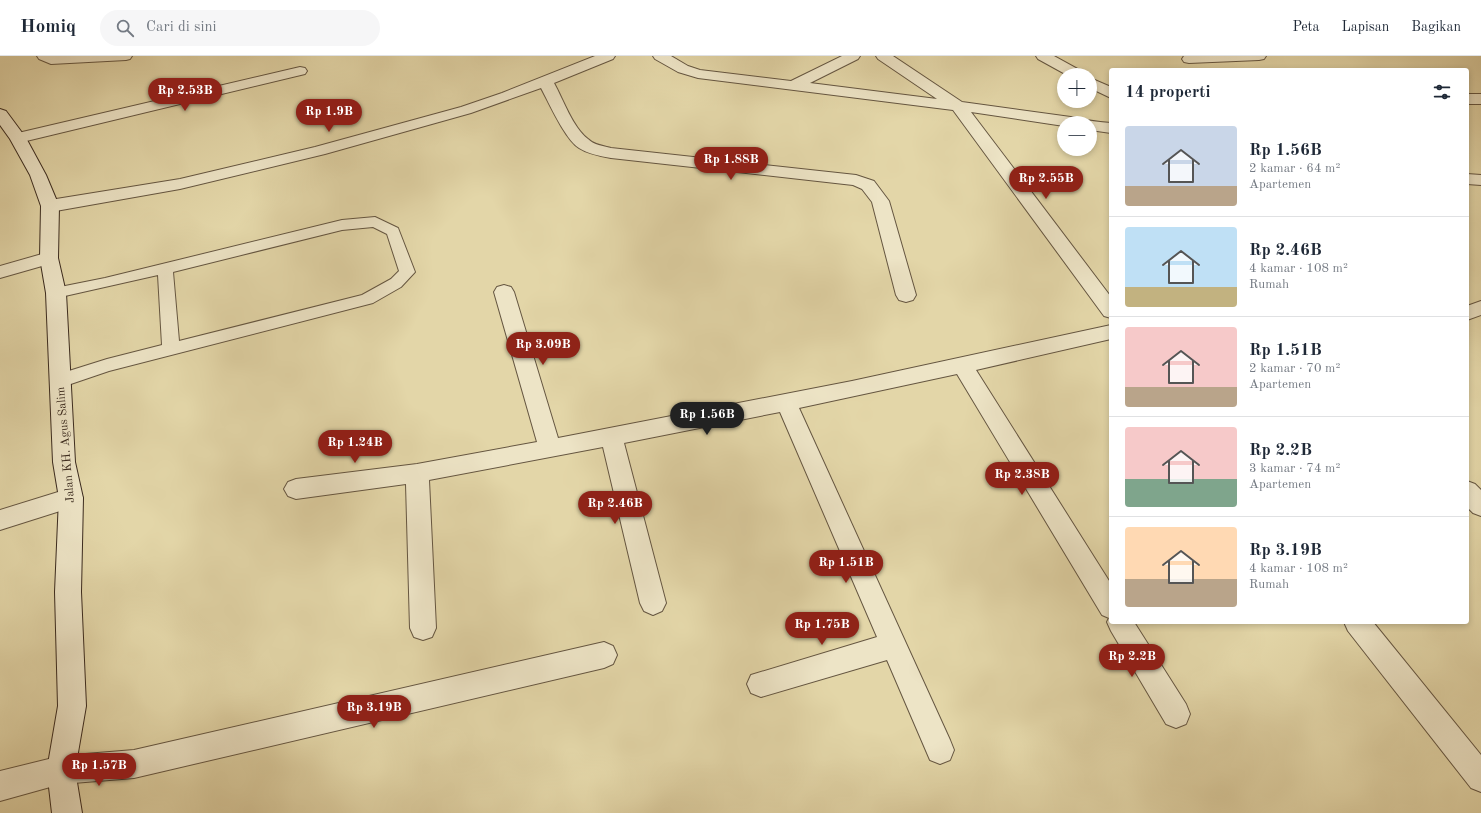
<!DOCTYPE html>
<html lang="id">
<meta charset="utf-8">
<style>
body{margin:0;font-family:"Old Standard TT",serif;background:#f6f6f7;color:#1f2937;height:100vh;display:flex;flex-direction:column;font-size:15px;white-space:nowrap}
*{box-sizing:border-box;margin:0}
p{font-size:13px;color:#747a83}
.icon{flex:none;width:22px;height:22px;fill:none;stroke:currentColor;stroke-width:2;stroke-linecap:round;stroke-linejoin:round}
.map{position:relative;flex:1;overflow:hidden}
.side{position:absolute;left:1109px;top:12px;width:360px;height:556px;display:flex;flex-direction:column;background:#fff;border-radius:4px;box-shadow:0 2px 6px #0003}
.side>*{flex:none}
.buttons{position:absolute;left:1057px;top:12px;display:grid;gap:8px}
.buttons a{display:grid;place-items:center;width:40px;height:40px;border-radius:50%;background:#fff;box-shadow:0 2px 6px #0003;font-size:20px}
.price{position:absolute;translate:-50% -34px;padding:0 9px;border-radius:14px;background:#8f2418;color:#fff;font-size:13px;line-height:26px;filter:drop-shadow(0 1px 2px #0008)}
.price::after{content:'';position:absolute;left:50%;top:24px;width:12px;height:9px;margin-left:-6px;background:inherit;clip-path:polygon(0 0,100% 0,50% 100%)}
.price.on{background:#222;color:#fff}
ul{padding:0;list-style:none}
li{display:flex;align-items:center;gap:12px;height:100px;padding:0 16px}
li+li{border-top:1px solid #e0e1e3}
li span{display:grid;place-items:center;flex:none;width:112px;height:80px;border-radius:4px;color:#555}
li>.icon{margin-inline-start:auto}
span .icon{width:48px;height:48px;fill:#fffc;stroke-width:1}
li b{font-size:17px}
h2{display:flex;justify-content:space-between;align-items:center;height:48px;padding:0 16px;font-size:17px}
header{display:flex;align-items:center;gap:24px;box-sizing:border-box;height:56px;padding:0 20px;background:#fff;border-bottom:1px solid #e0e1e3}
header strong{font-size:19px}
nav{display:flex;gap:22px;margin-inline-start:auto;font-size:14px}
.search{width:280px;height:36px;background:#f6f6f7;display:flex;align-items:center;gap:10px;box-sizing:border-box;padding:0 14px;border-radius:22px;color:#747a83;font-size:15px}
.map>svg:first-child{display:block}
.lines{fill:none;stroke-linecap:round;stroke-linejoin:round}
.lane-casing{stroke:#655641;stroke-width:2}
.street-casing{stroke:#655641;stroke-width:2}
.secondary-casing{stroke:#3b2b1f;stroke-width:2}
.lane{fill:#ede4c6;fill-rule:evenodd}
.street{fill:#ede4c6;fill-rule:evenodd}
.secondary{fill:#ede4c6;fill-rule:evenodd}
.labels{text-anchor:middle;stroke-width:3;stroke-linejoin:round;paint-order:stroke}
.street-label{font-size:12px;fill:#3b2b1f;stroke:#ede4c6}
</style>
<header>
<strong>Homiq</strong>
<div class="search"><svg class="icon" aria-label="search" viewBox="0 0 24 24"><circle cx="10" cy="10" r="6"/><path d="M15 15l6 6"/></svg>Cari di sini</div>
<nav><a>Peta</a><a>Lapisan</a><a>Bagikan</a></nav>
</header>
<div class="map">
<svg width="1481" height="757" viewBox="0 0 1481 757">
<rect width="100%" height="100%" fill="#e3d6a8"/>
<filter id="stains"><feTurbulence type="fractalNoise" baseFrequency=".005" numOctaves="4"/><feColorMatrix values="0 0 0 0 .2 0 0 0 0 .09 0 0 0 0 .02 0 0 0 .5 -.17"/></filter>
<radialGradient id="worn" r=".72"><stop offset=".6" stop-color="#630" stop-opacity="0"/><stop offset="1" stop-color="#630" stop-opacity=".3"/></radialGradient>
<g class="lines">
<g class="lane-casing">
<g id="lane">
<path d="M 37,0 L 132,0 L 130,3 L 126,4 L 51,8 L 39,3 Z"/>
<path d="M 375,161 L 398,172 L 415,216 L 401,231 L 373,247 L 109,315 L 59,332 L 53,330 L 50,325 L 53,320 L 107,303 L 162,289 L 158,219 L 56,242 L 50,241 L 48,237 L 50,233 L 105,222 L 342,164 ZM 373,171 L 387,178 L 399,215 L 391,223 L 362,239 L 179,285 L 173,216 L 342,174 Z"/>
</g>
</g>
<g class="street-casing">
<g id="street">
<path d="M 595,0 L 615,0 L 613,3 L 554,27 C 563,43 573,72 588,83 C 594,89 603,90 611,92 L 856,119 L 874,125 L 889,145 L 916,239 L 913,244 L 906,246 L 899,244 L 896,239 L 872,146 L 862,133 L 853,129 L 611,102 C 600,100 588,98 579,92 C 565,83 549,47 541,32 L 471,57 L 325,98 L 180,133 L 50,156 L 44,154 L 41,150 L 44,146 L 50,144 L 180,123 L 315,91 L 461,51 L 502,37 Z"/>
<path d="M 653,0 L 671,0 L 688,10 L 700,14 L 791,25 L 842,0 L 860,0 L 858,3 L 810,27 L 937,43 L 878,3 L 876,0 L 893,0 L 962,46 L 1078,62 C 1088,65 1099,66 1111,67 L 1111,77 L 1090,74 L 1090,67 L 1064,67 L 1064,70 L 971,56 L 1111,241 L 1111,262 L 1104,260 L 953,54 L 698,22 L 678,16 L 655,3 Z"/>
<path d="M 1036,0 L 1054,0 L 1083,16 L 1085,19 L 1067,19 L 1038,3 Z"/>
<path d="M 1184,0 L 1266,0 L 1264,3 L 1259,4 L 1189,7 L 1184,6 L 1182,3 Z"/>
<path d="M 300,11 L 305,12 L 307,15 L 305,18 L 18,87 L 12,85 L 10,82 L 12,79 L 18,77 Z"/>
<path d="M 1090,22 L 1111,31 L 1111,42 L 1090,32 Z"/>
<rect x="1467" y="38" width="14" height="10"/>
<path d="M 1467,118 L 1481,119 L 1481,129 L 1467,128 Z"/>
<path d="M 49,196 L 56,198 L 58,202 L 56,206 L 0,222 L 0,210 Z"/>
<path d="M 504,229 L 511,231 L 514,236 L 558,382 L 852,325 L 1111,269 L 1111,283 L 976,314 L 1111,528 L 1111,566 L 1134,566 L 1186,648 L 1190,658 L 1186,668 L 1176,672 L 1166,668 L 1111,575 L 1107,566 L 1109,562 L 1102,559 L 957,318 L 799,352 L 950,684 L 954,694 L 950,704 L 940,708 L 930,704 L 887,604 L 761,641 L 751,637 L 747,628 L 751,619 L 877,581 L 780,356 L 624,387 L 666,547 L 662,555 L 653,559 L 644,555 L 640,547 L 603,391 L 429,424 L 436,572 L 432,581 L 423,584 L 414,581 L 410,572 L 406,428 L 296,443 L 288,440 L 284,433 L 288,426 L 296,423 L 417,408 L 537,386 L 494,236 L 497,231 Z"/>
<path d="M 1481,245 L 1481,259 L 1467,264 L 1467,250 Z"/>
<path d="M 1467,425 L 1475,428 L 1481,434 L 1481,460 L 1473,457 L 1467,451 Z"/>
<path d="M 71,432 L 79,435 L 83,442 L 79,449 L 0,474 L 0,454 Z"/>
<path d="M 1344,566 L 1373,566 L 1481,699 L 1481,736 L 1471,732 L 1348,575 Z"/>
<path d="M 604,586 L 613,590 L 617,599 L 613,608 L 604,612 L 134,722 L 61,728 L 0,745 L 0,715 L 61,700 L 134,694 Z"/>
</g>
</g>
<g class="secondary-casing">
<path id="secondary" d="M 0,53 L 6,55 L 26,82 L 46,119 L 59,150 L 58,202 L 66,237 L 75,406 L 83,442 L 81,536 L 86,650 L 75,714 L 82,757 L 52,757 L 47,714 L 58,650 L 55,536 L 59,442 L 53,406 L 46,237 L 40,202 L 41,150 L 30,119 L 10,83 L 0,69 Z"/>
</g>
<use href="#lane" class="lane"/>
<use href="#street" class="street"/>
<use href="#secondary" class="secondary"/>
</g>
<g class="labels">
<g class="street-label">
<text transform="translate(65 389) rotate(-95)" y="4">Jalan KH. Agus Salim</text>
</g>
</g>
<rect width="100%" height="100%" filter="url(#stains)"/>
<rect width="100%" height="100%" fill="url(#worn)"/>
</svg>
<div class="buttons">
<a>+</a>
<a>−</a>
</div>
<b class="price" style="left:185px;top:56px">Rp 2.53B</b>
<b class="price" style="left:329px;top:77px">Rp 1.9B</b>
<b class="price" style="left:731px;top:125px">Rp 1.88B</b>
<b class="price" style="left:1046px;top:144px">Rp 2.55B</b>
<b class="price" style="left:543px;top:310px">Rp 3.09B</b>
<b class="price on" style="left:707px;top:380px">Rp 1.56B</b>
<b class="price" style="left:355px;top:408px">Rp 1.24B</b>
<b class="price" style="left:1022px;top:440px">Rp 2.38B</b>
<b class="price" style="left:615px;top:469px">Rp 2.46B</b>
<b class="price" style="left:846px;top:528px">Rp 1.51B</b>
<b class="price" style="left:822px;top:590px">Rp 1.75B</b>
<b class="price" style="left:1132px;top:622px">Rp 2.2B</b>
<b class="price" style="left:374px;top:673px">Rp 3.19B</b>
<b class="price" style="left:99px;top:731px">Rp 1.57B</b>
<section class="side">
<h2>14 properti<svg class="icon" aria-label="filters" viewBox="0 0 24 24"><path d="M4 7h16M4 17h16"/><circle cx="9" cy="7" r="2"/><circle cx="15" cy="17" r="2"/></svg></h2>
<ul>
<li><span style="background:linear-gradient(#c9d6e8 75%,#b9a48a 0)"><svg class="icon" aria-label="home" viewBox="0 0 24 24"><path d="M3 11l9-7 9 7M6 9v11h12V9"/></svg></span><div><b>Rp 1.56B</b><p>2 kamar · 64 m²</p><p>Apartemen</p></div></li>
<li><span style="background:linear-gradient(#bfe0f5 75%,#c2b280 0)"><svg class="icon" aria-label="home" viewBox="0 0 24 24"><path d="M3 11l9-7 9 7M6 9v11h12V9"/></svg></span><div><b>Rp 2.46B</b><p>4 kamar · 108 m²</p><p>Rumah</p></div></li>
<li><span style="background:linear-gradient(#f6c9c9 75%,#b9a48a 0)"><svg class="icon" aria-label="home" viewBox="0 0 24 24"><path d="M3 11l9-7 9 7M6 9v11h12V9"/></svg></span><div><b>Rp 1.51B</b><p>2 kamar · 70 m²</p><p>Apartemen</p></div></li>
<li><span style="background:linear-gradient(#f6c9c9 65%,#7fa58c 0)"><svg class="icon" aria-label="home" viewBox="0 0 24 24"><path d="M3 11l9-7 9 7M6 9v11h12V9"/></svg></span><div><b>Rp 2.2B</b><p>3 kamar · 74 m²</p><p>Apartemen</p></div></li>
<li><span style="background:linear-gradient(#ffd9b3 65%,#b9a48a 0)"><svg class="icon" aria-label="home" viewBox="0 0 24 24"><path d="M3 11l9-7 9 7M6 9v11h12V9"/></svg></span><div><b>Rp 3.19B</b><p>4 kamar · 108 m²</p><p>Rumah</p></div></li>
</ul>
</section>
</div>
